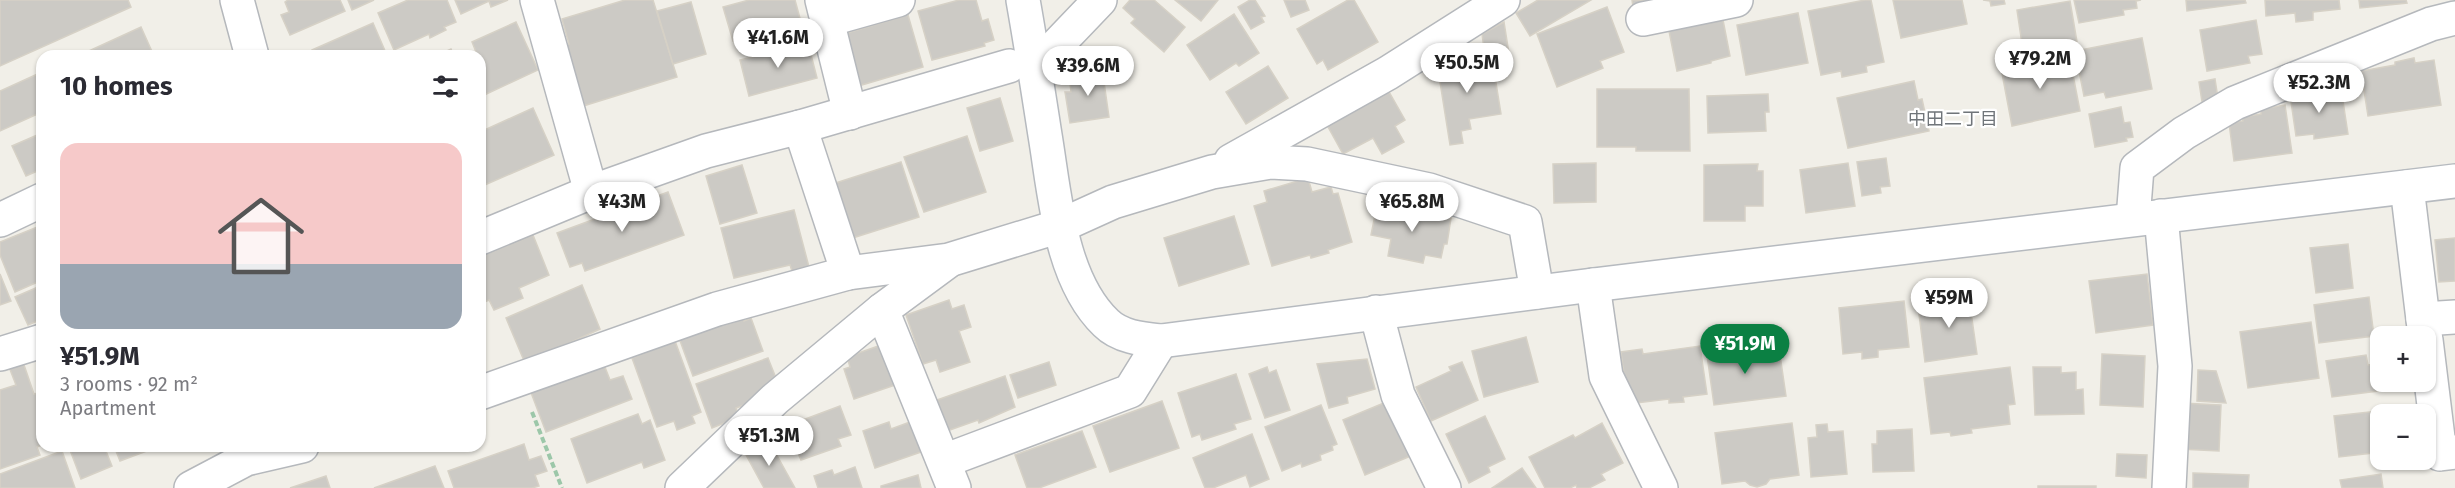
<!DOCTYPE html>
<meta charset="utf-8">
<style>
body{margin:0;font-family:"Fira Sans","Noto Sans JP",sans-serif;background:#f7f7f7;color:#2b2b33;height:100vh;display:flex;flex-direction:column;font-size:22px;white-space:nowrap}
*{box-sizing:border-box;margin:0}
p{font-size:20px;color:#7c7c81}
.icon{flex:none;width:33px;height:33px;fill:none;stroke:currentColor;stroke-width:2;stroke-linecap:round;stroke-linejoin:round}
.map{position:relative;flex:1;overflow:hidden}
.sheet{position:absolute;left:36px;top:50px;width:450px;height:402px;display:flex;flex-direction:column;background:#fff;border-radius:18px;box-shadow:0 2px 4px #0004}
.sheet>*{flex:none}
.tools{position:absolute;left:2370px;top:326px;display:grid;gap:12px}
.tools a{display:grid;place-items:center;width:66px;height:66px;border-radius:12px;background:#fff;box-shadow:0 2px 4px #0004;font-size:30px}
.price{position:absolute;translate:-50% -51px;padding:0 14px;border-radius:21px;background:#fff;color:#222;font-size:20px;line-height:39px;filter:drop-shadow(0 2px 3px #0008)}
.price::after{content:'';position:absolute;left:50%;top:36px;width:18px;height:14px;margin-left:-9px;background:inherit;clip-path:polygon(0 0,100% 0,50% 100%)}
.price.current{background:#0b8043;color:#fff}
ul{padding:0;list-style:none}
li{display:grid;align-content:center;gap:12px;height:318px;padding:0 24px}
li+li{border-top:2px solid #e1e1e2}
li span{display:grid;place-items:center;height:186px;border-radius:18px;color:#555}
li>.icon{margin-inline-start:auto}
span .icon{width:108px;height:108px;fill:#fffc;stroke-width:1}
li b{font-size:26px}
h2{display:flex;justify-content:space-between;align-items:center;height:72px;padding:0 24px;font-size:26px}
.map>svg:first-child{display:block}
.building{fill:#cccac5;stroke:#d6d1c6;stroke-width:1.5}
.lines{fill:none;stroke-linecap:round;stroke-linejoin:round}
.street-casing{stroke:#b5b8bc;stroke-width:36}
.secondary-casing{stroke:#b6babf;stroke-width:36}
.path{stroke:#9cc7a9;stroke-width:4;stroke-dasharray:6 3;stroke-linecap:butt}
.street{stroke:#fff;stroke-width:33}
.secondary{stroke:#fff;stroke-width:33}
.labels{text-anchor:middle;stroke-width:4.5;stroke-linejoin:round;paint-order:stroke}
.neighbourhood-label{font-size:18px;fill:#70757a;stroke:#fff}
</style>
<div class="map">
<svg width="2455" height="488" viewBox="0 0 2455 488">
<rect width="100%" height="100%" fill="#f1efe8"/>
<g class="building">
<path d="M 0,0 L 128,0 L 131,7 L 0,66 Z"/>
<path d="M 288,0 L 340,0 L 345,11 L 290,35 L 281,15 L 289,12 L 285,2 Z"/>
<path d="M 348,0 L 374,0 L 352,10 Z"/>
<path d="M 408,0 L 447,0 L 456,22 L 444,27 L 446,30 L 430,38 L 429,34 L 394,50 L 378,13 Z"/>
<path d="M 455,0 L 508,0 L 491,7 L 489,1 L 461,14 Z"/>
<path d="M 625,0 L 653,0 L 677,77 L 580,107 L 561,46 L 569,44 L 562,19 Z"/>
<path d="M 749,0 L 795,0 L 801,22 L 733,41 L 723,7 Z"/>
<path d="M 959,0 L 976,0 L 982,21 L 988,19 L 994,40 L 984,43 L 985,46 L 932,60 L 918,11 Z"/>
<path d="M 1130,0 L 1154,0 L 1185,27 L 1164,52 L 1131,23 L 1135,19 L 1123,8 Z"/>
<path d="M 1175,0 L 1218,0 L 1201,21 Z"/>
<path d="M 1250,0 L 1255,0 L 1265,16 L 1261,17 L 1264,22 L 1251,29 L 1238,7 Z"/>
<path d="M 1284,0 L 1305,0 L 1309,10 L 1291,17 Z"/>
<path d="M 1348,0 L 1354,0 L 1378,42 L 1328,70 L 1323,60 L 1317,64 L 1297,29 Z"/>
<path d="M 1538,0 L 1591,0 L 1530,36 L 1516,13 Z"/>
<path d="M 1632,0 L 1652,0 L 1653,4 L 1633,7 Z"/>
<path d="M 1865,0 L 1871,0 L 1884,62 L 1866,66 L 1867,72 L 1842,77 L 1841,71 L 1821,75 L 1808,11 Z"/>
<path d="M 1893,0 L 1962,0 L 1967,24 L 1901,38 Z"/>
<path d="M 1983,0 L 2004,0 L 2005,4 L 1991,6 L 1990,1 Z"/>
<path d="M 2074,0 L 2141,0 L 2136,1 L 2137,8 L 2123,10 L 2124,15 L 2079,23 Z"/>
<path d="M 2186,0 L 2245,0 L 2246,3 L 2187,11 Z"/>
<path d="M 2265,0 L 2339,0 L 2340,9 L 2313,12 L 2313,20 L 2296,22 L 2295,13 L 2266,16 Z"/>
<path d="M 2359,0 L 2406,0 L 2407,3 L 2360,8 Z"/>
<path d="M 2070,1 L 2077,42 L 2050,47 L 2048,40 L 2022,44 L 2017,10 Z"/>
<path d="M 691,2 L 706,54 L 673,64 L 657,11 Z"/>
<path d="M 1607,7 L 1624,52 L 1600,61 L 1603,68 L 1557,87 L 1537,34 Z"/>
<path d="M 1798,13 L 1808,63 L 1746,75 L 1737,25 Z"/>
<path d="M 1234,14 L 1259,53 L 1239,66 L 1236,63 L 1210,80 L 1187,45 Z"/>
<path d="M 908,15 L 923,67 L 855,87 L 840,35 Z"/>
<path d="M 1723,20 L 1730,56 L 1711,61 L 1711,63 L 1677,71 L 1669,31 Z"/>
<path d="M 2256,20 L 2262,54 L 2248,56 L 2250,63 L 2207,71 L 2200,30 Z"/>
<path d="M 516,22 L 538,70 L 482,96 L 480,56 L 468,56 L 476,52 L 472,42 Z"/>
<path d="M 1504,22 L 1510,60 L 1494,63 L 1493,54 L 1485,56 L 1482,34 Z"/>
<path d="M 373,23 L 386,53 L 379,56 L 314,56 L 312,50 Z"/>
<path d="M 141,27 L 154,56 L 78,56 Z"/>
<path d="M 2142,38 L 2152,89 L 2106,98 L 2104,92 L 2084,96 L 2075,51 Z"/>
<path d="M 808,43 L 817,78 L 749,96 L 740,60 Z"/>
<path d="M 451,49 L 454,56 L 436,56 Z"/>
<path d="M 2069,54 L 2080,111 L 2012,126 L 2001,68 Z"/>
<path d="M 1492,58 L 1501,114 L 1469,119 L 1471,129 L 1461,131 L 1463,143 L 1450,145 L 1437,63 L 1459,59 L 1460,63 Z"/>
<path d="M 2414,58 L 2415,63 L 2434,60 L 2441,105 L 2368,116 L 2361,71 L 2395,65 L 2395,62 Z"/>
<path d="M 1268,66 L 1288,98 L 1246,124 L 1226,92 Z"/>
<path d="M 1102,68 L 1109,117 L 1070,123 L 1065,92 L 1071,92 L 1070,83 L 1079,81 L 1078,72 Z"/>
<path d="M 42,72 L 42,112 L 0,131 L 0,91 Z"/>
<path d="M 2215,79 L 2219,105 L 2203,108 L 2199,82 Z"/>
<path d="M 1914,81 L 1918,100 L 1922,99 L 1929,131 L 1848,148 L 1837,98 Z"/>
<path d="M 2341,88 L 2348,134 L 2314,139 L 2314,134 L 2296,136 L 2290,95 Z"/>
<path d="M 1597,89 L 1689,89 L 1690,151 L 1636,151 L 1636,147 L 1597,147 Z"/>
<path d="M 1388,90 L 1405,120 L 1395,126 L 1404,142 L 1382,154 L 1373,138 L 1343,154 L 1327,125 Z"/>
<path d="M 1768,94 L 1769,112 L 1765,112 L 1766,131 L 1708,133 L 1707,96 Z"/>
<path d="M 1000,98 L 1013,141 L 980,151 L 967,108 Z"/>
<path d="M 2285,105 L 2292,153 L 2234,161 L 2229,123 L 2243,121 L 2242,117 L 2261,114 L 2261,109 Z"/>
<path d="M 2121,107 L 2124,123 L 2130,122 L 2133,137 L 2126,138 L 2127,141 L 2095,147 L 2089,114 Z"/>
<path d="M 533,108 L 554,155 L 480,187 L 480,132 Z"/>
<path d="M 42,133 L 42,169 L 26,176 L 12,146 Z"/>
<path d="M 967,136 L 986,192 L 924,212 L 904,157 Z"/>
<path d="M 1886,158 L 1890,186 L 1880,187 L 1881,193 L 1862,196 L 1857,162 Z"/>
<path d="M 901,162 L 919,217 L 840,242 L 823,187 Z"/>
<path d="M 1596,163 L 1596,202 L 1554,203 L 1553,164 Z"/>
<path d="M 1848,163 L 1855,206 L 1806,213 L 1800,170 Z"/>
<path d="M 1758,164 L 1757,171 L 1763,171 L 1763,206 L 1745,206 L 1745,221 L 1704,221 L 1704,165 Z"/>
<path d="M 742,165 L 757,213 L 720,224 L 706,176 Z"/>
<path d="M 1308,178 L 1312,192 L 1331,187 L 1333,194 L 1338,193 L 1352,242 L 1328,250 L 1329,253 L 1311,258 L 1310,255 L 1272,266 L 1254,206 L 1267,202 L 1264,191 Z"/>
<path d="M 668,192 L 684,235 L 585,271 L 582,263 L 570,267 L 557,233 Z"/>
<path d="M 1377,205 L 1451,218 L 1447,244 L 1444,244 L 1441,258 L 1425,255 L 1423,263 L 1388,256 L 1391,239 L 1371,235 Z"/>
<path d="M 794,210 L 809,267 L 792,271 L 790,265 L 734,278 L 721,228 Z"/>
<path d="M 1234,216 L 1249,264 L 1179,286 L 1164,238 Z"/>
<path d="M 42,225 L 42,287 L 40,281 L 15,292 L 0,255 L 0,242 Z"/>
<path d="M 533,235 L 549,275 L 519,288 L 523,298 L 494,310 L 489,300 L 480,304 L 480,257 Z"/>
<path d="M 2455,238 L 2455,281 L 2439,282 L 2435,240 Z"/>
<path d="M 2348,244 L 2353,288 L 2316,293 L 2310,248 Z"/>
<path d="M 0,274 L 11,301 L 0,305 Z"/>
<path d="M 2147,274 L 2153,325 L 2096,333 L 2089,281 Z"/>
<path d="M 582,285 L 600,329 L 525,363 L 506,318 Z"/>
<path d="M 38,287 L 42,295 L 42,319 L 28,325 L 15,297 Z"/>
<path d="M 1968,291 L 1977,354 L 1925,362 L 1919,314 L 1936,311 L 1934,297 Z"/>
<path d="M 2369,297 L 2374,336 L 2319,343 L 2314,305 Z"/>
<path d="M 949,300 L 952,309 L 964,305 L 971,327 L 959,331 L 970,362 L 940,372 L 936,360 L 923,364 L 906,315 Z"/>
<path d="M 1904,301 L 1909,347 L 1878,350 L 1878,357 L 1862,359 L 1862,352 L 1843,354 L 1839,308 Z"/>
<path d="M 742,315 L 744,321 L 751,318 L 763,351 L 693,376 L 679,338 Z"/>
<path d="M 2311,322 L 2319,378 L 2248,388 L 2240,332 Z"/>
<path d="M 1526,337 L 1538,382 L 1484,397 L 1472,351 Z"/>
<path d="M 675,341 L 701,412 L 692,416 L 695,423 L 677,430 L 674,421 L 657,427 L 632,358 Z"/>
<path d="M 884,344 L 898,384 L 854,399 L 844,369 L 850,367 L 847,357 Z"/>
<path d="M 1731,344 L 1733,354 L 1779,348 L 1786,396 L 1714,405 L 1706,348 Z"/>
<path d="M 1700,346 L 1707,394 L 1683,397 L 1684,402 L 1669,403 L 1669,399 L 1628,404 L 1621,352 L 1642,349 L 1643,354 Z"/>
<path d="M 2102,354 L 2145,356 L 2143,407 L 2100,405 Z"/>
<path d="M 2366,355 L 2368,365 L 2374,364 L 2378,391 L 2332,397 L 2326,361 Z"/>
<path d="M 768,358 L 778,383 L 761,389 L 764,398 L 736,408 L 739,417 L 712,428 L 696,384 Z"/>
<path d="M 1367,359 L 1375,389 L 1347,397 L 1348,403 L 1329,408 L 1317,364 Z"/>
<path d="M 23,362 L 34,394 L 42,392 L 42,445 L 37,447 L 40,455 L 0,469 L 0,390 L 16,385 L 9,367 Z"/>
<path d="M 603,362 L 610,380 L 623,376 L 632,399 L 546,432 L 530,390 Z"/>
<path d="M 1049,362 L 1056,385 L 1018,398 L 1010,375 Z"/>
<path d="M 1462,362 L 1478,400 L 1431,421 L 1416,387 L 1451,371 L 1449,367 Z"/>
<path d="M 1267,367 L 1269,373 L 1276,370 L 1290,410 L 1265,418 L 1249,374 Z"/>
<path d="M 2010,367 L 2015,404 L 2008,405 L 2010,424 L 1971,429 L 1972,433 L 1951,436 L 1950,432 L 1931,434 L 1924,378 Z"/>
<path d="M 2033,367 L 2061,367 L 2061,373 L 2076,372 L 2076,390 L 2083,389 L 2084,414 L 2035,415 Z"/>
<path d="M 2198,370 L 2216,371 L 2226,403 L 2197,401 Z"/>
<path d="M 1236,374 L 1251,419 L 1234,424 L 1236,429 L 1202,440 L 1200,434 L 1192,437 L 1178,393 Z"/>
<path d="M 1005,376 L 1015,407 L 979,423 L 978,420 L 947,431 L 937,400 Z"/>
<path d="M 1391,400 L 1413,455 L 1365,475 L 1343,420 Z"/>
<path d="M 1162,401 L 1179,448 L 1110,472 L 1093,426 Z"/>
<path d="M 2181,403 L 2221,405 L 2219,451 L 2179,449 Z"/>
<path d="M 1321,405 L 1337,444 L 1332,446 L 1333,450 L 1320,455 L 1321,460 L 1302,467 L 1301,463 L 1282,471 L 1265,427 Z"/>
<path d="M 840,406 L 851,435 L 838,439 L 841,446 L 801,460 L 792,439 L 805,435 L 800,421 Z"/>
<path d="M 2378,411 L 2380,443 L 2372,444 L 2373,453 L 2339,457 L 2334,416 Z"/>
<path d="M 638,414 L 642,424 L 650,420 L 665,460 L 644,468 L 642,462 L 587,483 L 571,439 Z"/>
<path d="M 1485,416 L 1505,459 L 1488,467 L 1490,472 L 1469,483 L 1446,434 Z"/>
<path d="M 889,422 L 891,429 L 910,422 L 921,452 L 875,468 L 863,431 Z"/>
<path d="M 1602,423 L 1623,463 L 1601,474 L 1605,480 L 1589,488 L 1577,488 L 1576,485 L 1570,488 L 1545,488 L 1529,457 L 1573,435 L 1575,438 Z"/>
<path d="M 1792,423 L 1799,475 L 1770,479 L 1766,484 L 1757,487 L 1750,485 L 1745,481 L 1722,484 L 1715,433 Z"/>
<path d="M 1827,424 L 1828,432 L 1843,431 L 1847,474 L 1811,477 L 1808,438 L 1817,437 L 1816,425 Z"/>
<path d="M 1912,429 L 1914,471 L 1873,472 L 1872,444 L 1877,444 L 1877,431 Z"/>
<path d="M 1082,431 L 1096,467 L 1039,488 L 1027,488 L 1015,455 Z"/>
<path d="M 1252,434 L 1269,479 L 1250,487 L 1246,475 L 1213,488 L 1205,488 L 1193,458 Z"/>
<path d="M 769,441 L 795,488 L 764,488 L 745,453 Z"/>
<path d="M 524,444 L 529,460 L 541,456 L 547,471 L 535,475 L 539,486 L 532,488 L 454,488 L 448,471 Z"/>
<path d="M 82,446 L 104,446 L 112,466 L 81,479 L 70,450 Z"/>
<path d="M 114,446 L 160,446 L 120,461 Z"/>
<path d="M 62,451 L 75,488 L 0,488 L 0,474 Z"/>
<path d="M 2117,454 L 2147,455 L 2146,478 L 2116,476 Z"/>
<path d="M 435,466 L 444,488 L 374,488 Z"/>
<path d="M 855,467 L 862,488 L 818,488 L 814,476 L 832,470 L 834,475 Z"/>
<path d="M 1522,468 L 1536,488 L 1492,488 Z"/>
<path d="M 2193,473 L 2249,475 L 2248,488 L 2193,488 Z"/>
<path d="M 2381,474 L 2383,488 L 2342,488 L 2340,480 Z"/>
<path d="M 918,475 L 921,488 L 881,488 L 881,486 Z"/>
<path d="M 326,476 L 330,488 L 290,488 Z"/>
<rect x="2038" y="486" width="58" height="2"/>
</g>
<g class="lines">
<g class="street-casing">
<g id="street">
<path d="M 237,0 L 252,56"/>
<path d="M 537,0 L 591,192"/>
<path d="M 822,0 L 850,113"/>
<path d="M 1643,19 L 1736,0"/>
<path d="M 827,20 L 898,0"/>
<path d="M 1034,69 L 1100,0"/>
<path d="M 800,127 L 848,273"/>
<path d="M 1231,161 L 1388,73 L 1503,0"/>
<path d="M 2407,187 L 2425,336"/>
<path d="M 2161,216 L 2175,366 L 2169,488"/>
<path d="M 2133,219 L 2137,168 L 2184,133 L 2235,103 L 2431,24 L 2455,18"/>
<path d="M 0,220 L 42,200"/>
<path d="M 480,238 L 591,192 L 706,151 L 800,127 L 1009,66"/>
<path d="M 1593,285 L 1606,376 L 1661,488"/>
<path d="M 882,310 L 954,488"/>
<path d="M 1376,312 L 1398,395 L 1444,488"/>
<path d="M 2423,319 L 2455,317"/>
<path d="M 2426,340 L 2440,454 L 2455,452"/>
<path d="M 0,354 L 42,341"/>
<path d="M 480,393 L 717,309 L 848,273 L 949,260 L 1060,226 L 1113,202 L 1212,172 L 1270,162 L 1307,164 L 1429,190 L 1525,222 L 1537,292"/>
<path d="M 944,461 L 1130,391 L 1161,341"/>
<path d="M 191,488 L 246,459 L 302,446"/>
<path d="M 682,488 L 775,399 L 882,310 L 947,262"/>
</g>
</g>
<g class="secondary-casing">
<path id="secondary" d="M 1023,0 C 1031,45 1038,90 1045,135 C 1055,195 1060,279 1106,323 C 1120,337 1142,339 1161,341 L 1593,285 L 2455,181"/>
</g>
<path class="path" d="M 532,412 L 562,488"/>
<use href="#street" class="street"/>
<use href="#secondary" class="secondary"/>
</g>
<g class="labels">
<g class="neighbourhood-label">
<text x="1953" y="125">中田二丁目</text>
</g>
</g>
</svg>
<div class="tools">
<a>+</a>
<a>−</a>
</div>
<b class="price" style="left:778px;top:69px">¥41.6M</b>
<b class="price" style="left:2040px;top:90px">¥79.2M</b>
<b class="price" style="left:1467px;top:94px">¥50.5M</b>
<b class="price" style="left:1088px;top:97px">¥39.6M</b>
<b class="price" style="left:2319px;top:114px">¥52.3M</b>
<b class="price" style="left:622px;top:233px">¥43M</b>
<b class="price" style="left:1412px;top:233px">¥65.8M</b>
<b class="price" style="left:1949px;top:329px">¥59M</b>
<b class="price current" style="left:1745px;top:375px">¥51.9M</b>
<b class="price" style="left:769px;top:467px">¥51.3M</b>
<section class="sheet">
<h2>10 homes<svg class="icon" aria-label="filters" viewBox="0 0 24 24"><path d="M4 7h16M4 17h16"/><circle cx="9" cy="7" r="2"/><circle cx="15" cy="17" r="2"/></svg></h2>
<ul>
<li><span style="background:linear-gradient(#f6c9c9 65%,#9aa5b1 0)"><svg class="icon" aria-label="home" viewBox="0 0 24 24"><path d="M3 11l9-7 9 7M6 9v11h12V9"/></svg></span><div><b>¥51.9M</b><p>3 rooms · 92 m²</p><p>Apartment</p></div></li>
</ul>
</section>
</div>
